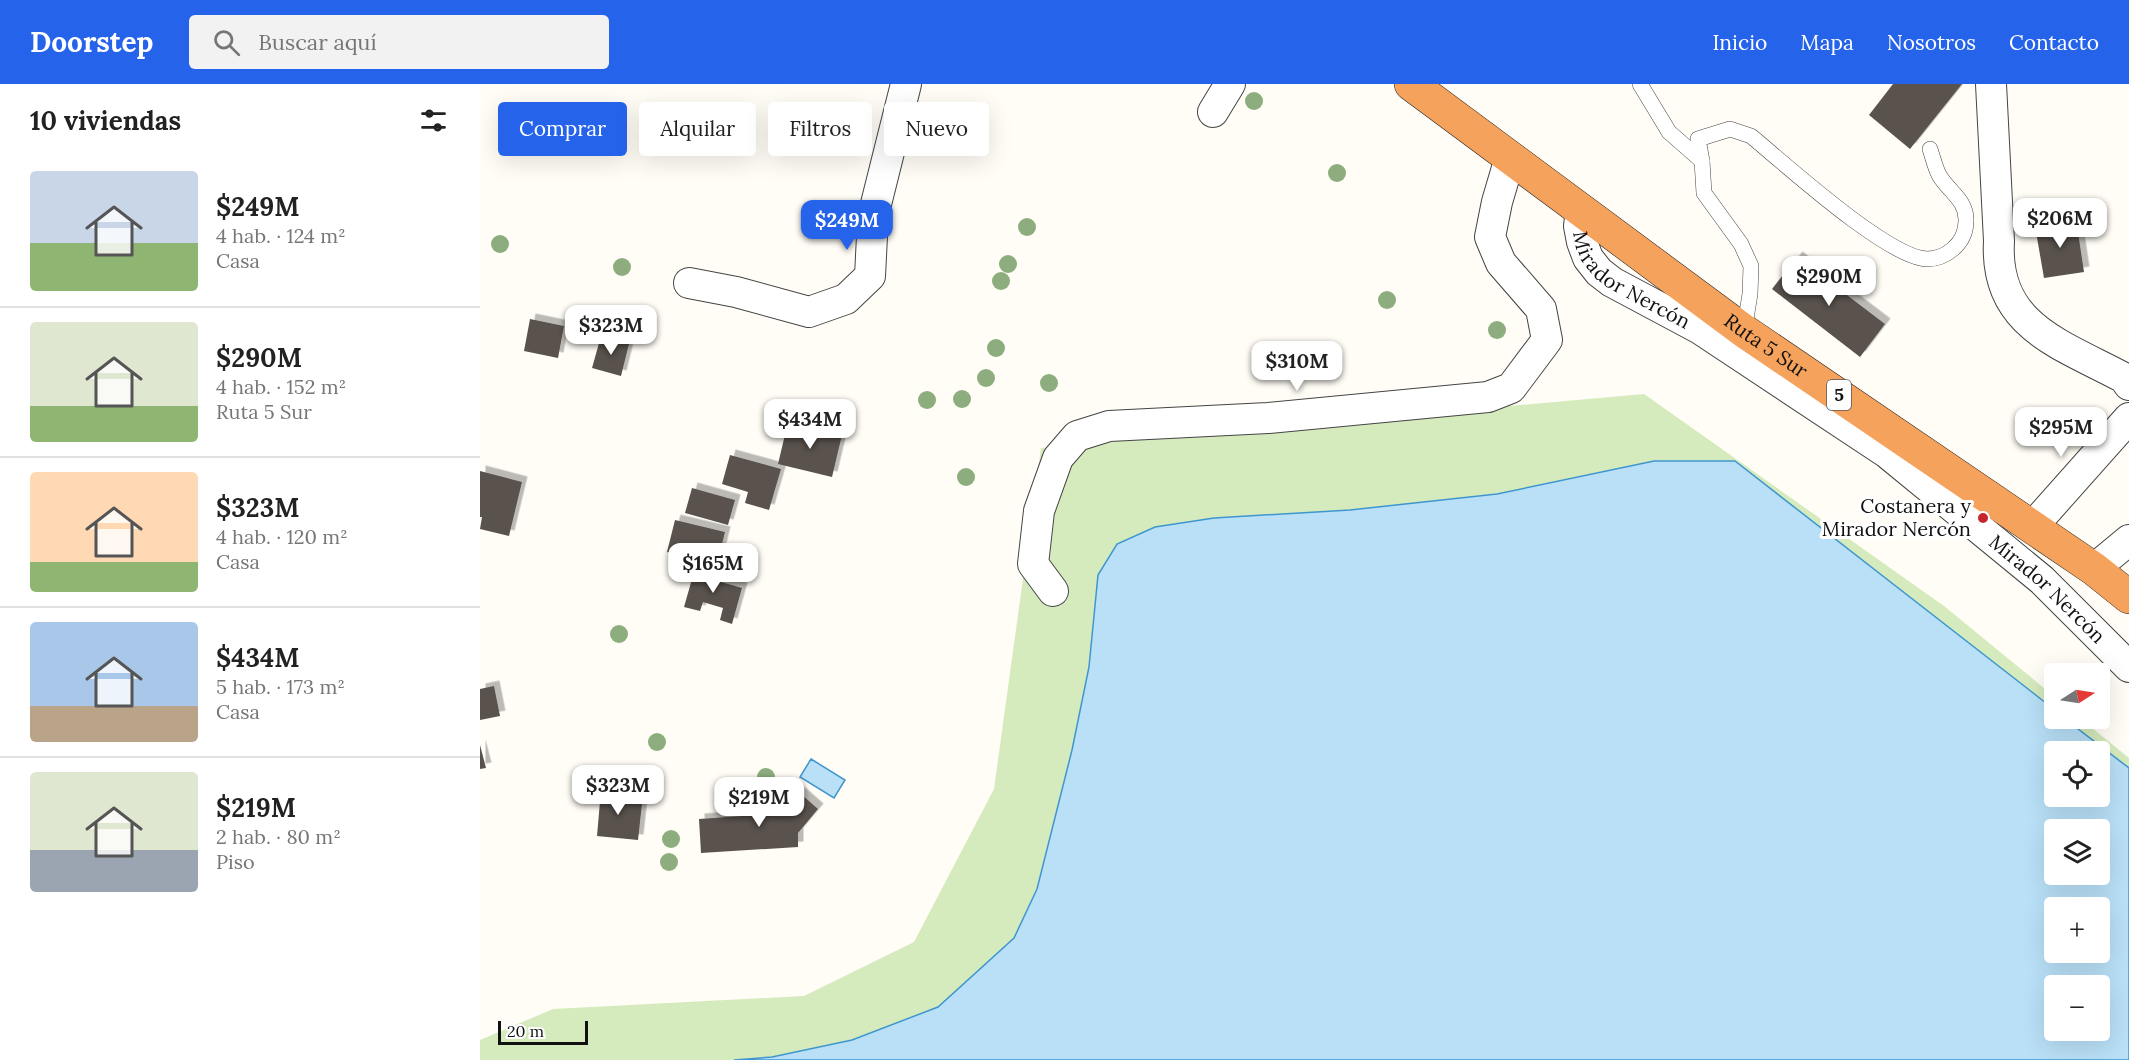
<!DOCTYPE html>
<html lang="es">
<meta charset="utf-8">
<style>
body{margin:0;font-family:Lora,serif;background:#f2f2f2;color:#222;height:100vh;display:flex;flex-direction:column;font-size:22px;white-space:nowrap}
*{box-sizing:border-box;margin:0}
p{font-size:20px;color:#767676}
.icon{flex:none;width:33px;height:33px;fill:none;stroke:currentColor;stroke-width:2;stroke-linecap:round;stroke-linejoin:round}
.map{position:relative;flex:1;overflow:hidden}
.drawer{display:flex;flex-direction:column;background:#fff;width:480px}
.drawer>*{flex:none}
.guide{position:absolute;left:18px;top:18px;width:570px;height:54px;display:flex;gap:12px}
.needle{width:39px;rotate:78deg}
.tools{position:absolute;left:1564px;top:579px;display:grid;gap:12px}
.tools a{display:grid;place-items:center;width:66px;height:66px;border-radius:6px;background:#fff;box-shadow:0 6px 24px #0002;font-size:30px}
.scale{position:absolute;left:18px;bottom:15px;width:90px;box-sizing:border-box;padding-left:6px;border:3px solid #111;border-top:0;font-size:16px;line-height:21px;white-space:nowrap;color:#111;-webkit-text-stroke:4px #fff;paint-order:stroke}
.price{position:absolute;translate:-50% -51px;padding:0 14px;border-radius:12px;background:#fff;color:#222;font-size:20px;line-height:39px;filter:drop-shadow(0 2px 3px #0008)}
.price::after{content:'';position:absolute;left:50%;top:36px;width:18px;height:14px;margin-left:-9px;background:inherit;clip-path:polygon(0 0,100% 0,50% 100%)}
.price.selected{background:#2563eb;color:#fff}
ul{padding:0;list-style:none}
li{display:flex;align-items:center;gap:18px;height:150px;padding:0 30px}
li+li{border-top:2px solid #e0e0e0}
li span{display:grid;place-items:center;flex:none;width:168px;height:120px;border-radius:6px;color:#555}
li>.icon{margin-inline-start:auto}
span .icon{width:72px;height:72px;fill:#fffc;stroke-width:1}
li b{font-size:26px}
h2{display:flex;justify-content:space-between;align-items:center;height:72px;padding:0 30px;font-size:26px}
.pill{padding:0 21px;border-radius:6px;background:#fff;box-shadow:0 6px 24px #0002;font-size:21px;line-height:54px}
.pill.selected{background:#2563eb;color:#fff}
header{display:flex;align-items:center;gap:36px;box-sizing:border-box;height:84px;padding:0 30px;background:#2563eb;color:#fff}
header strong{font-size:28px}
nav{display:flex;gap:33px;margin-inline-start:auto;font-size:21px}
.search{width:420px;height:54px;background:#f2f2f2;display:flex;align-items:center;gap:15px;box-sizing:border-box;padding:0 21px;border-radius:6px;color:#767676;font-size:22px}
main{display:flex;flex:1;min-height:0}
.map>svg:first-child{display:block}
.green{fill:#d5ebbd;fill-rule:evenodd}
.water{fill:#b9e0f7;stroke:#3f96cf;stroke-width:1.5;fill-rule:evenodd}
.building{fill:#5a524d;filter:url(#shadow)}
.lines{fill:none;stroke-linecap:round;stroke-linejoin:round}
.lane-casing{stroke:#444;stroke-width:16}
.street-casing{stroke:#444;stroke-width:32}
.highway-casing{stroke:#222;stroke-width:34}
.lane{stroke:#fff;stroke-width:15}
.street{stroke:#fff;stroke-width:30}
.highway{stroke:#f5a25d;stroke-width:33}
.tree{fill:#8dad7f}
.poi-dot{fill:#c4262e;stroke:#fff;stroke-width:2}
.labels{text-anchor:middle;stroke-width:6;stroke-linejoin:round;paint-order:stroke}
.shield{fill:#fff;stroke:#585858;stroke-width:1.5}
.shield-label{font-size:18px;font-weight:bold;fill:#111}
.street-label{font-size:20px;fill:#111;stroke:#fff}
.poi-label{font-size:20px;fill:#111;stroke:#fff;text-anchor:end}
</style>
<header>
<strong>Doorstep</strong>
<div class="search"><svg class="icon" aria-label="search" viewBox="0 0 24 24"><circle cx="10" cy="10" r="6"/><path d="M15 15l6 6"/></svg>Buscar aquí</div>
<nav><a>Inicio</a><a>Mapa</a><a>Nosotros</a><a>Contacto</a></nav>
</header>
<main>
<section class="drawer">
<h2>10 viviendas<svg class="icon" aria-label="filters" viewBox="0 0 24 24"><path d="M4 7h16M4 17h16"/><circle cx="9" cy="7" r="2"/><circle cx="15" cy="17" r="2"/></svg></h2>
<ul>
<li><span style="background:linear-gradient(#c9d6e8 60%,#8fb573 0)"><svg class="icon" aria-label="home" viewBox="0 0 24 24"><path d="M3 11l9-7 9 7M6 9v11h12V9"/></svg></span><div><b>$249M</b><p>4 hab. · 124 m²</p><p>Casa</p></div></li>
<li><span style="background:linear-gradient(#dfe7d0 70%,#8fb573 0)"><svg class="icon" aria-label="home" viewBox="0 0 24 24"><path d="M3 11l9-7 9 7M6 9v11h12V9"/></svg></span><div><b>$290M</b><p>4 hab. · 152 m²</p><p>Ruta 5 Sur</p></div></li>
<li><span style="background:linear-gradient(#ffd9b3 75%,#8fb573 0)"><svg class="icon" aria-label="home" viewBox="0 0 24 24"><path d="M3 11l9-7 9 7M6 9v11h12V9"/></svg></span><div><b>$323M</b><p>4 hab. · 120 m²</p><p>Casa</p></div></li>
<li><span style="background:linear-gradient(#a9c7e8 70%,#b9a48a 0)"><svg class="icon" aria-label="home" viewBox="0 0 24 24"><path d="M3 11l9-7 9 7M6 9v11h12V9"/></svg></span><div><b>$434M</b><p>5 hab. · 173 m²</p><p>Casa</p></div></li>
<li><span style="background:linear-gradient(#dfe7d0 65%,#9aa5b1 0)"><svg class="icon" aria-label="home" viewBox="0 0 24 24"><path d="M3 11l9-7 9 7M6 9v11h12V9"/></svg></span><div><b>$219M</b><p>2 hab. · 80 m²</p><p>Piso</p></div></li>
</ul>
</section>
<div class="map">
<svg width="1649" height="976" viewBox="0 0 1649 976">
<defs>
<filter id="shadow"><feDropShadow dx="5.5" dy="-5.5" stdDeviation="0" flood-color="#0004"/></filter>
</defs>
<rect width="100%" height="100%" fill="#fffdf5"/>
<path class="green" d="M 1164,310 L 1464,522 L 1575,613 L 1575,634 L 1601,635 L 1649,674 L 1649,976 L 0,976 L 0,956 L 73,925 L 324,912 L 434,858 L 514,705 L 561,364 ZM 1575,668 L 1620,668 L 1620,712 L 1575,712 ZM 1575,746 L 1620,746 L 1620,790 L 1575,790 ZM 1575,824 L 1620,824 L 1620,868 L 1575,868 ZM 1575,902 L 1620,902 L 1620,946 L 1575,946 Z"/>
<g class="water">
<path d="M 1174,377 L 1255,377 L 1575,626 L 1575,634 L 1585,635 L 1649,684 L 1649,976 L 254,976 L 292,973 L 372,956 L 458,923 L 534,854 L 557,805 L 592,666 L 609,583 L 618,491 L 637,460 L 675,443 L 734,434 L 870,426 L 1017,410 ZM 1575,668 L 1620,668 L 1620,712 L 1575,712 ZM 1575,746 L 1620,746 L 1620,790 L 1575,790 ZM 1575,824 L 1620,824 L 1620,868 L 1575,868 ZM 1575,902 L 1620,902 L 1620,946 L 1575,946 Z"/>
<path d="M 331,675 L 365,696 L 354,714 L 320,693 Z"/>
</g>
<g class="building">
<path d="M 1413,0 L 1482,0 L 1430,65 L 1389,31 Z"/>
<path d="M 1596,135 L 1604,188 L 1564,194 L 1555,142 Z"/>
<path d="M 1317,173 L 1405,240 L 1380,273 L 1292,205 Z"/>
<path d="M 50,235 L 84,242 L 78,274 L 44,267 Z"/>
<path d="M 121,252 L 149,260 L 141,292 L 112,284 Z"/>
<path d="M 308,338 L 362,351 L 352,393 L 298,380 Z"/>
<path d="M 250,371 L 301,385 L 289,426 L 265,419 L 268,408 L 242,400 Z"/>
<path d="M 0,387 L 42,398 L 29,452 L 0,445 L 2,433 L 0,433 Z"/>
<path d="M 212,404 L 255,416 L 248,441 L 205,429 Z"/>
<path d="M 195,436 L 245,448 L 237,481 L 187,468 Z"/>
<path d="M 216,481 L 234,486 L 231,495 L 262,504 L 252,540 L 240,536 L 243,524 L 223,518 L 220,527 L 204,523 Z"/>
<path d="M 14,602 L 20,632 L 0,636 L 0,605 Z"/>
<path d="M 0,661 L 6,684 L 0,685 Z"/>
<path d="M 312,702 L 338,725 L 318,749 L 318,763 L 221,769 L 219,735 L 290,730 Z"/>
<path d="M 121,706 L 145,707 L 144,719 L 162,720 L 158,756 L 117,752 Z"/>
</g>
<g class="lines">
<g class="lane-casing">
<g id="lane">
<path d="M 1160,0 L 1189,48 L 1222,77"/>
<path d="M 1264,247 L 1270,210 L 1271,182 L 1261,160 L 1224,109 L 1222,77 L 1218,55 L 1250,45 L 1271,52 C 1305,80 1408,174 1447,175 C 1456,175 1466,171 1473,165 C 1481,158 1486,148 1486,137 C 1487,116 1468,107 1459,91 C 1455,83 1453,74 1450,65"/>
</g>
</g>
<g class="street-casing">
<g id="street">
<path d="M 1511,0 L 1519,157 C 1514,242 1581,260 1644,294 L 1649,301"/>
<path d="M 733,28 L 750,0"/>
<path id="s1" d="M 1101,126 L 1099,142 L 1102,158 L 1108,174 L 1119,188 L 1132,198 L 1220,245 L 1407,369 L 1562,496 L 1649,583"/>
<path d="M 209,199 L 256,208 L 329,228 L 366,215 L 390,192 L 393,132 L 426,0"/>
<path d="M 1552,443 L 1649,334"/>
<path d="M 1614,485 L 1649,456"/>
<path d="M 573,507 L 553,480 L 559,427 L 578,374 L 597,352 L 629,342 L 788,334 L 1008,313 L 1031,304 L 1067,256 L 1061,225 L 1021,179 L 1010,153 L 1017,118 L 1030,74"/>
</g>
</g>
<g class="highway-casing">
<g id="highway">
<path id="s2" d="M 931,0 L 1264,247 L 1614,485 L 1649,513"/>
</g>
</g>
<use href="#lane" class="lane"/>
<use href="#street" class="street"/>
<use href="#highway" class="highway"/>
</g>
<g class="tree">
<circle cx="774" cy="17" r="9"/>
<circle cx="857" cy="89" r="9"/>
<circle cx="547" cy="143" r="9"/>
<circle cx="20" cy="160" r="9"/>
<circle cx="528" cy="180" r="9"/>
<circle cx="142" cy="183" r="9"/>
<circle cx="521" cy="197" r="9"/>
<circle cx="907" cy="216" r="9"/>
<circle cx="1017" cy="246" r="9"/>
<circle cx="516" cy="264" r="9"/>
<circle cx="506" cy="294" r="9"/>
<circle cx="569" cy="299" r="9"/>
<circle cx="482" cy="315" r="9"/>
<circle cx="447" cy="316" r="9"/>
<circle cx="486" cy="393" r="9"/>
<circle cx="139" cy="550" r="9"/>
<circle cx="177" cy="658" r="9"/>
<circle cx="286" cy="693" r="9"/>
<circle cx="191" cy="755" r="9"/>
<circle cx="189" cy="778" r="9"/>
</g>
<circle class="poi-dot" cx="1503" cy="434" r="6"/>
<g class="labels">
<rect class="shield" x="1347" y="296" width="24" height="30" rx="4.5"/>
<g class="shield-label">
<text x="1359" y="317">5</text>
</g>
<g class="street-label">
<text dy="7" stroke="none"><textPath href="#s1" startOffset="96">Mirador Nercón</textPath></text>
<text dy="7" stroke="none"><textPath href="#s2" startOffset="441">Ruta 5 Sur</textPath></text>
<text dy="7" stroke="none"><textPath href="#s1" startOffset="618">Mirador Nercón</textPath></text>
</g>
<g class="poi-label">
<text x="1491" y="429">Costanera y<tspan x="1491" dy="23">Mirador Nercón</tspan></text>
</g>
</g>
</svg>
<div class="tools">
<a><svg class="needle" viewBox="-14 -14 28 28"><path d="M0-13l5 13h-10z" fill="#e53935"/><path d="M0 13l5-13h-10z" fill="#767676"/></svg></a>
<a><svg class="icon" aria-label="locate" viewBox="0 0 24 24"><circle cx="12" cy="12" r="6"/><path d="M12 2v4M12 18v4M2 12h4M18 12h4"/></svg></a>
<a><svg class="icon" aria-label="layers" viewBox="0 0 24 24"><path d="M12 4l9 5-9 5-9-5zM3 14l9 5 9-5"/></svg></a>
<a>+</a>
<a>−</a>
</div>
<div class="scale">20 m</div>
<b class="price" style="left:1580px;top:165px">$206M</b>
<b class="price selected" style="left:367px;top:167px">$249M</b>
<b class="price" style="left:1349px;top:223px">$290M</b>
<b class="price" style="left:131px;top:272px">$323M</b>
<b class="price" style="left:817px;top:308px">$310M</b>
<b class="price" style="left:330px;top:366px">$434M</b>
<b class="price" style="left:1581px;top:374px">$295M</b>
<b class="price" style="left:233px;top:510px">$165M</b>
<b class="price" style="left:138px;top:732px">$323M</b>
<b class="price" style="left:279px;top:744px">$219M</b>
<div class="guide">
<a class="pill selected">Comprar</a>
<a class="pill">Alquilar</a>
<a class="pill">Filtros</a>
<a class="pill">Nuevo</a>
</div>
</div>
</main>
